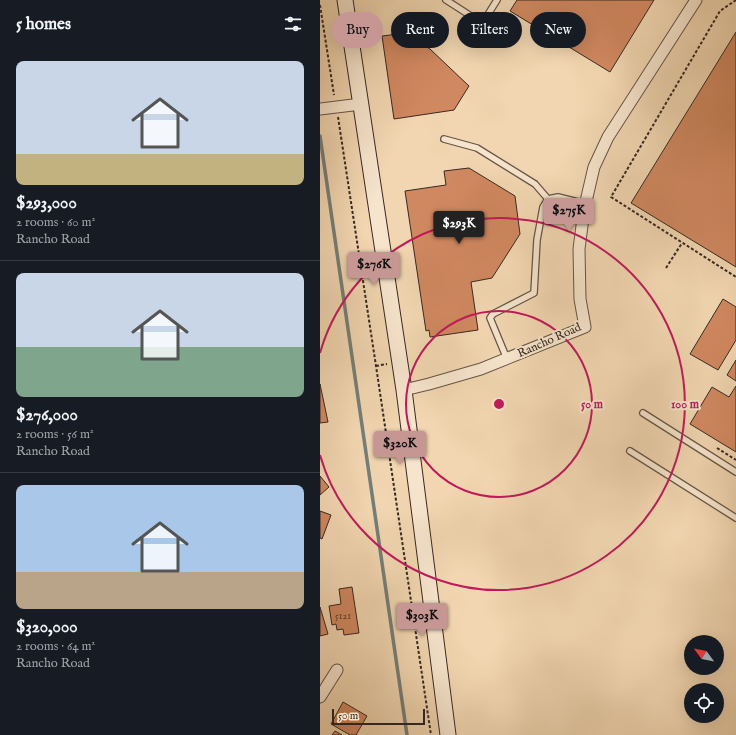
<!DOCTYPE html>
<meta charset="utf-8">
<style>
body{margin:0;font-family:"IM FELL English",serif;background:#242831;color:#f1f3f6;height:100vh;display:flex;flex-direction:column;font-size:15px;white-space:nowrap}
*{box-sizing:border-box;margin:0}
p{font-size:13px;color:#9ea1a6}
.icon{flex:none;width:22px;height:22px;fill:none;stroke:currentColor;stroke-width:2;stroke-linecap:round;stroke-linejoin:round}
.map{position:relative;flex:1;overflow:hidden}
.details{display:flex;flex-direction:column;background:#171b24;width:320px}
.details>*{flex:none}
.hud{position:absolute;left:12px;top:12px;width:344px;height:36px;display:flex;gap:8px}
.needle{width:26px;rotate:302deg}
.buttons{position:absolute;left:364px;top:635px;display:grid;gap:8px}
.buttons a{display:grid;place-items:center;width:40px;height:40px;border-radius:50%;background:#171b24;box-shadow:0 4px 16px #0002;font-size:20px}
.scale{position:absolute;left:12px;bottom:10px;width:93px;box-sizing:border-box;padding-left:4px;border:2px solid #372922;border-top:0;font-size:11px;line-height:14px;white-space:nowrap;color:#372922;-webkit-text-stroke:3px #f6e4cc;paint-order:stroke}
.price{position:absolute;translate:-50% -34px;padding:0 9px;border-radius:4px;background:#c59692;color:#111;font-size:13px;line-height:26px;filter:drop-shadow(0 1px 2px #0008)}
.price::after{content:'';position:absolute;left:50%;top:24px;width:12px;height:9px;margin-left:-6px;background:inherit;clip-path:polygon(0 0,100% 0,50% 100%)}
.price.current{background:#222;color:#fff}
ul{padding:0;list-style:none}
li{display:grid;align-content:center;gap:8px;height:212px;padding:0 16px}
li+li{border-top:1px solid #363941}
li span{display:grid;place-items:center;height:124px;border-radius:8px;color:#555}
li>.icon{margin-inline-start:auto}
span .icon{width:72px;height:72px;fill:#fffc;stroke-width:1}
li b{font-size:17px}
h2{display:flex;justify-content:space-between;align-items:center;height:48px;padding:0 16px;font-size:17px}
.tag{padding:0 14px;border-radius:18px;background:#171b24;box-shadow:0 4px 16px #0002;font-size:14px;line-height:36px}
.tag.current{background:#c59692;color:#111}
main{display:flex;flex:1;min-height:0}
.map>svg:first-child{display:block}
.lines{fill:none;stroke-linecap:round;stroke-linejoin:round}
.stream{stroke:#747e79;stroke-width:3.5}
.building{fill:#d08860;stroke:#372922}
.lane-casing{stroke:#665446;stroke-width:8}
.street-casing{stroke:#665446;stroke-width:13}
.secondary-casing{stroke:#372922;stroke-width:17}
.path{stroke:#372922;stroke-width:2;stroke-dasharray:3 2;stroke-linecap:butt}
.lane{stroke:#f6e4cc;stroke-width:5.5}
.street{stroke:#f6e4cc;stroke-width:11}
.secondary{stroke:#f6e4cc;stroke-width:15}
.ring{fill:none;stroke:#c2185b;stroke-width:2}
.labels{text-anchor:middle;stroke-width:4;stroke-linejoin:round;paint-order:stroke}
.number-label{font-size:10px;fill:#5d4132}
.street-label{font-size:12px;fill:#372922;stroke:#f6e4cc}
.centre{fill:#c2185b;stroke:#f6e4cc;stroke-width:2}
.ring-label{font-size:12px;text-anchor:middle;font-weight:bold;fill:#c2185b;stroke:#f6e4cc;stroke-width:4;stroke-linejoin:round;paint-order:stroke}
</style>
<main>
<section class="details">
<h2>5 homes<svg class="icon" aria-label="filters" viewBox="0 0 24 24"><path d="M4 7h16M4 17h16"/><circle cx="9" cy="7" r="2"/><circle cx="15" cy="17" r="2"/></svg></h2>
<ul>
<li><span style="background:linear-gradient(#c9d6e8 75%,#c2b280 0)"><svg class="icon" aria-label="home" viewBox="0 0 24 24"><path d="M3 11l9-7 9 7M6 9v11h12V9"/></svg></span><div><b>$293,000</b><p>2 rooms · 60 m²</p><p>Rancho Road</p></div></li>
<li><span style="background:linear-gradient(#c9d6e8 60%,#7fa58c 0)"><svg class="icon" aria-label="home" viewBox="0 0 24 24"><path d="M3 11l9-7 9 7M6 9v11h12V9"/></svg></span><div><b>$276,000</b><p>2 rooms · 56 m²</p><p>Rancho Road</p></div></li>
<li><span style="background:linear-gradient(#a9c7e8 70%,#b9a48a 0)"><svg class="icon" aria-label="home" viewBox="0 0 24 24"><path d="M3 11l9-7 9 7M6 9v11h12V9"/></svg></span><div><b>$320,000</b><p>2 rooms · 64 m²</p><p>Rancho Road</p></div></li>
</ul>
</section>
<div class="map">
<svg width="416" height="735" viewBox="0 0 416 735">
<rect width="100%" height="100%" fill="#f1d6b1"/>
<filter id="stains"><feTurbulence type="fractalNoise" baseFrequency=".005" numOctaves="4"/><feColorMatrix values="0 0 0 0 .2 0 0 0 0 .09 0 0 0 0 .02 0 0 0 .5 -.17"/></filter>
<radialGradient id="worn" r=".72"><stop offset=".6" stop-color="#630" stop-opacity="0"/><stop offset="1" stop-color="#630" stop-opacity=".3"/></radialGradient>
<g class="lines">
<path class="stream" d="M 0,136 L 87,735"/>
</g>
<g class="building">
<path d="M 197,0 L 334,0 L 290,72 L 190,11 Z"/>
<path d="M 416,32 L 416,267 L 311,203 Z"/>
<path d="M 78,34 L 80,35 L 85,34 L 110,49 L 149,86 L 134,110 L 74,119 L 62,36 Z"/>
<path d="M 149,168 L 195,196 L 200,234 L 172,278 L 151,282 L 158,330 L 110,337 L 109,330 L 106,331 L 85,191 L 126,185 L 124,171 Z"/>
<path d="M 403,299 L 416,307 L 416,340 L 398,370 L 370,354 Z"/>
<path d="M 416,360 L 416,381 L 407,375 Z"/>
<path d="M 0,384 L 8,422 L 0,423 Z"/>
<path d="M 416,386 L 416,452 L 370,424 L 392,387 L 409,397 Z"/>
<path d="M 0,476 L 9,487 L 0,495 Z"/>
<path d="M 0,511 L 11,515 L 2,539 L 0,538 Z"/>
<path d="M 32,587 L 39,633 L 24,635 L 23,629 L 17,630 L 16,624 L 12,625 L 9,606 L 21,604 L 19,589 Z"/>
<path d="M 0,607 L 8,634 L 0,636 Z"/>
<path d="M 23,702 L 47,716 L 36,735 L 30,735 L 11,724 Z"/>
<path d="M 15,731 L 22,735 L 12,735 Z"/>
</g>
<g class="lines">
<g class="lane-casing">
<g id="lane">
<path d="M 126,0 L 154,18 L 161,20 L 167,16 L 177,0"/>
<path d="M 124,139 L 157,148 L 215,184 L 228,199"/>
<path d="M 187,359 L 170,318 L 173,314 L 214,293 L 217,240 L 223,207 L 228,199 L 238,197 L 266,204"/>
<path d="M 323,413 L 416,472"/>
<path d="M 310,451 L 416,518"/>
</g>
</g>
<g class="street-casing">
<g id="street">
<path d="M 0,109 L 41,104"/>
<path d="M 84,390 L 109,384 L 161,369 L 265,327 L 260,299 L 259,249 L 264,210 L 274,167 L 288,137 L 376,0"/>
<path d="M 0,697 L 17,670"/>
</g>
</g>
<g class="secondary-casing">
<path id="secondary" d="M 25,0 L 84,390 L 128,735"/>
</g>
<g class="path">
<path d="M 416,0 L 400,11 L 291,197 L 416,277"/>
<path d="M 0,5 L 14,95"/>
<path d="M 18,117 L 56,366 L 111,735"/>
<path d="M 346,268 L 362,243"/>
<path d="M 56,366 L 67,364"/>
<path d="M 397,448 L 416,460"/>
</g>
<use href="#lane" class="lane"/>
<use href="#street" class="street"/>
<use href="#secondary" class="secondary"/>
</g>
<g class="ring">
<circle cx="179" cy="404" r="93"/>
<path d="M0 353A186 186 0 1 1 0 455"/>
</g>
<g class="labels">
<g class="number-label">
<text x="23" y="619">5121</text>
</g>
<g class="street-label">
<text transform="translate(229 340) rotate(-24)" y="4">Rancho Road</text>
</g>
</g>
<circle cx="179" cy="404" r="6" class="centre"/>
<g class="ring-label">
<text x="272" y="408">50 m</text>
<text x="365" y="408">100 m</text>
</g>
<rect width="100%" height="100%" filter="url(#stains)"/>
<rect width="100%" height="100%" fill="url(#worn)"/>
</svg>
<div class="buttons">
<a><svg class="needle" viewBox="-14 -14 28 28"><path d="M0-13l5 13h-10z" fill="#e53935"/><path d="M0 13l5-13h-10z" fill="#9ea1a6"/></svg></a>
<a><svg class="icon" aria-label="locate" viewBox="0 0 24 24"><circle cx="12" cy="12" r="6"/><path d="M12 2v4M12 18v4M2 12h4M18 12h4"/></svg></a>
</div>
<div class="scale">50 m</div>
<b class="price" style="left:249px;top:232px">$275K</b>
<b class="price current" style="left:139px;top:245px">$293K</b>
<b class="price" style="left:54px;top:286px">$276K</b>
<b class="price" style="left:80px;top:465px">$320K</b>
<b class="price" style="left:102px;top:637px">$303K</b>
<div class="hud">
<a class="tag current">Buy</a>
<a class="tag">Rent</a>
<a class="tag">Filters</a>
<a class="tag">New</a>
</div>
</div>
</main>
